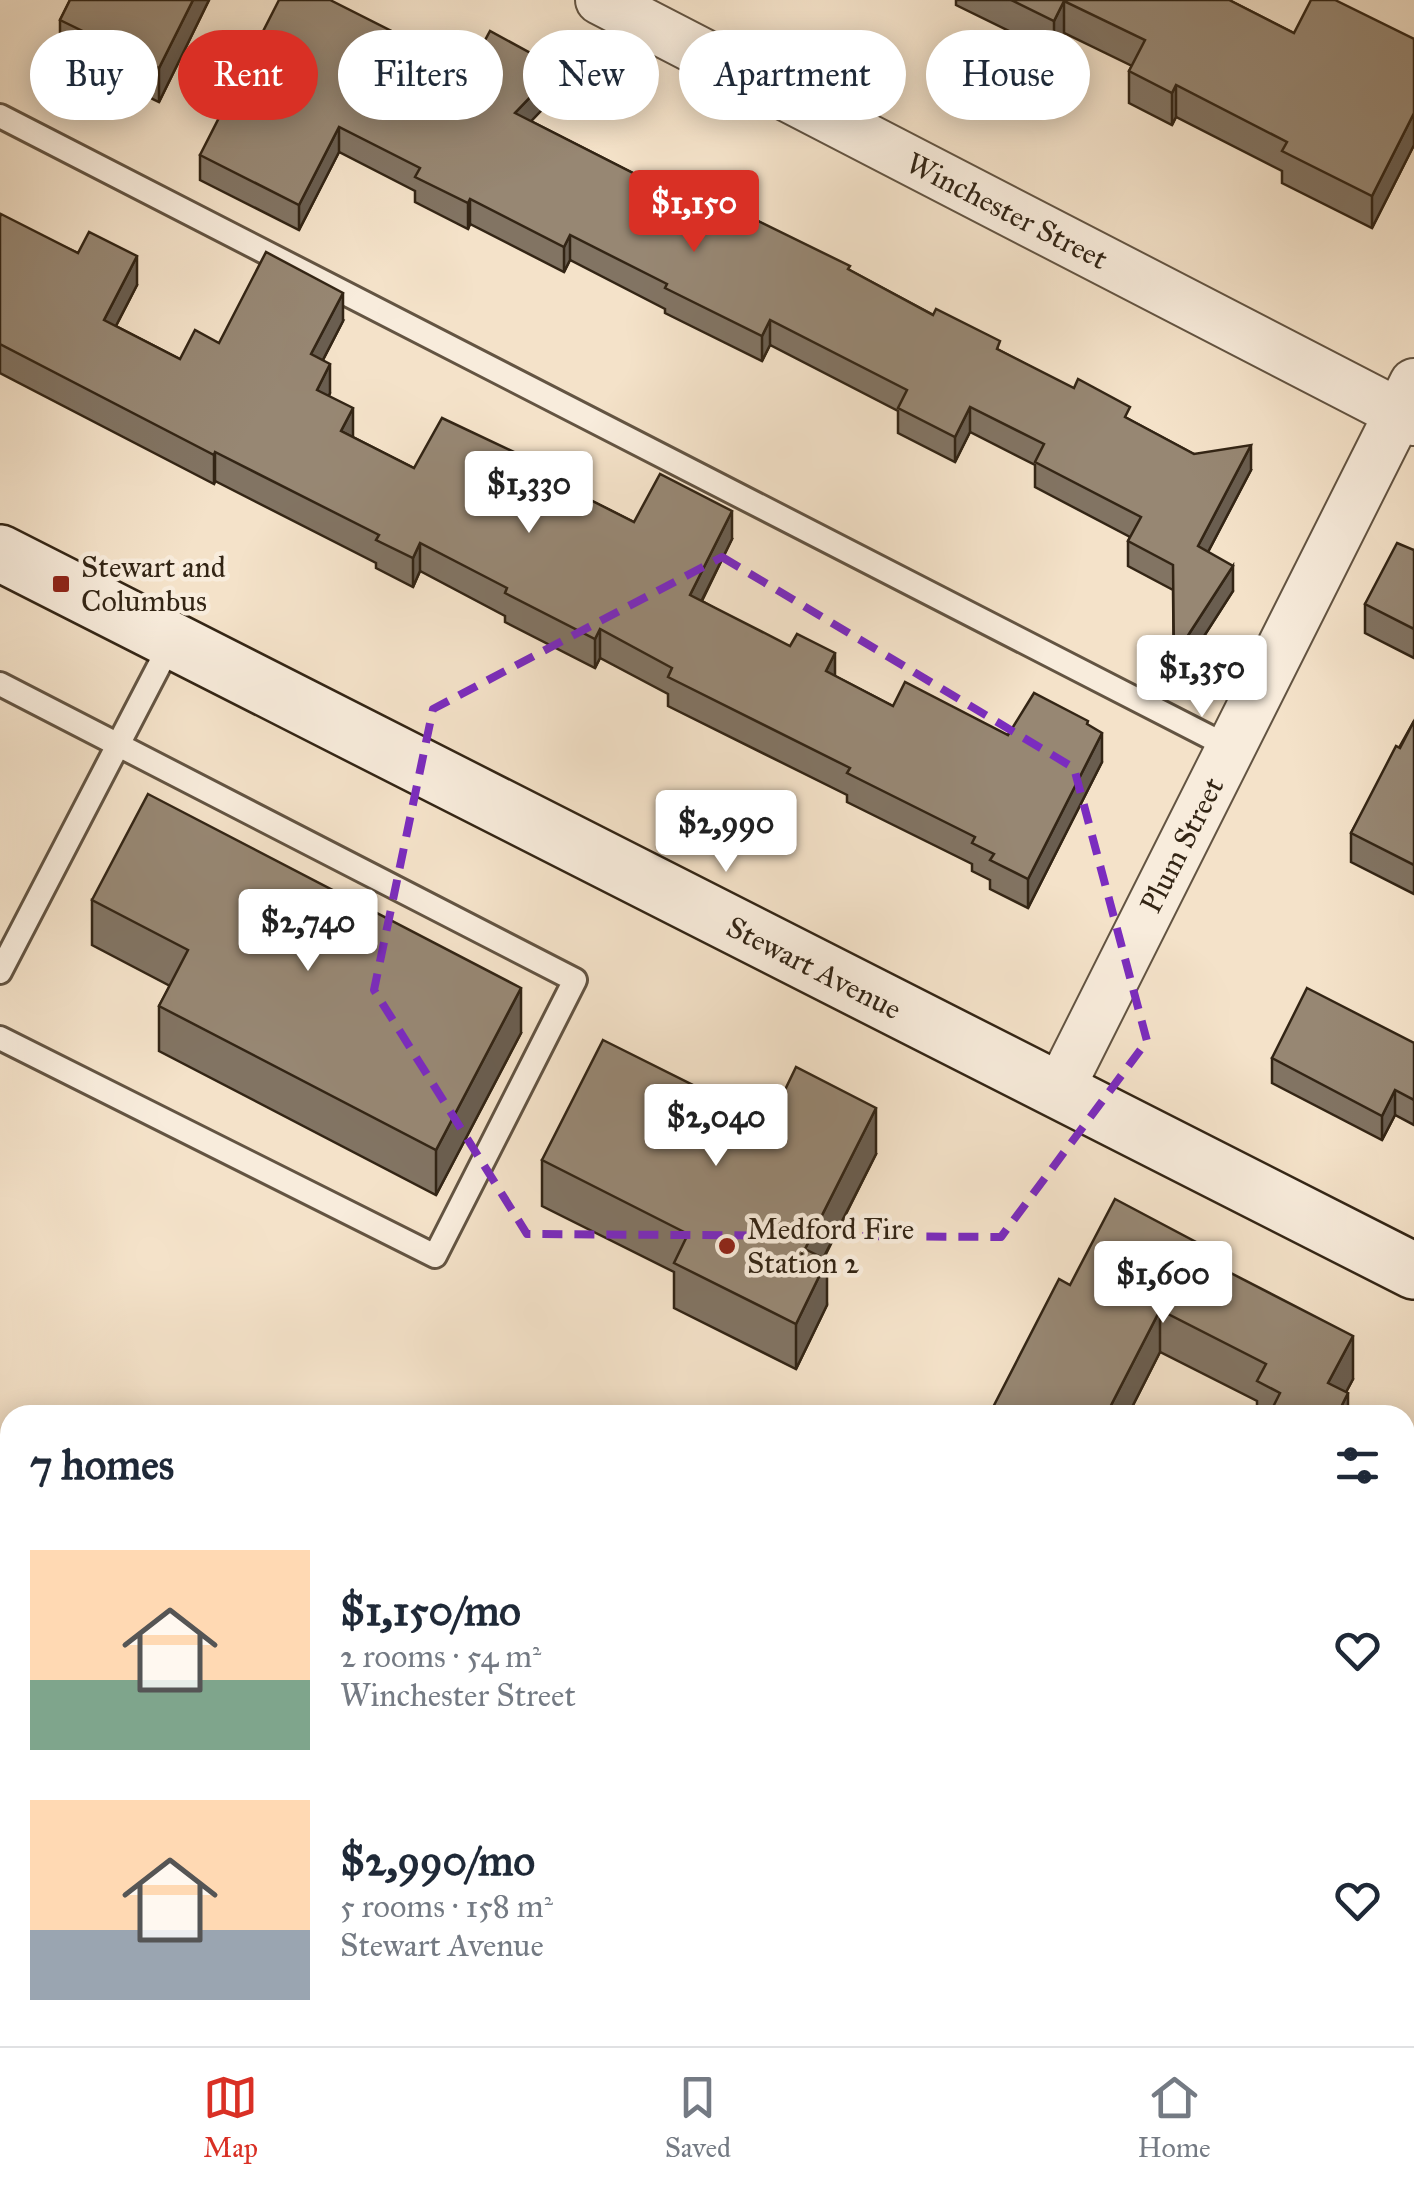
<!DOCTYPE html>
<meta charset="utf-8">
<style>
body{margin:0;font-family:"IM FELL Great Primer",serif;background:#f6f6f7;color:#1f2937;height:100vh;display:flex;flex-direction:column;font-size:38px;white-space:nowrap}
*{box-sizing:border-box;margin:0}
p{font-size:32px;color:#747a83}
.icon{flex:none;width:55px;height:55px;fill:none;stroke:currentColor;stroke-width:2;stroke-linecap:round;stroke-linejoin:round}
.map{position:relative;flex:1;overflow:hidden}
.drawer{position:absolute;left:0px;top:1405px;width:1415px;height:642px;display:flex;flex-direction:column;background:#fff;border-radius:30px 30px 0 0;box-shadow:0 5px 25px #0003}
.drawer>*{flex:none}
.top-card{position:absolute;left:30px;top:30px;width:1355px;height:90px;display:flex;gap:20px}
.price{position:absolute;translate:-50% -85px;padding:0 22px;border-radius:10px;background:#fff;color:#222;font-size:32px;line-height:65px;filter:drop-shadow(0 2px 5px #0008)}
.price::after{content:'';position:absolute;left:50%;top:60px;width:30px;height:22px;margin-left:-15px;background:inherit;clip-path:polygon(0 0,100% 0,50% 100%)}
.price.active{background:#d93025;color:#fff}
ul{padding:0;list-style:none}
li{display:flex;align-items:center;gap:30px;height:250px;padding:0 30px}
li span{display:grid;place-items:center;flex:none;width:280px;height:200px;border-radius:0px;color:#555}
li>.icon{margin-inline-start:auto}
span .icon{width:120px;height:120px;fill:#fffc;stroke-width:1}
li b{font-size:42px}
h2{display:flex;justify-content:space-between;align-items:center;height:120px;padding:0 30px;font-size:42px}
.chip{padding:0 35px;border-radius:45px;background:#fff;box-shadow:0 5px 25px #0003;font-size:35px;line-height:90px}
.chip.active{background:#d93025;color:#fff}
.tabs{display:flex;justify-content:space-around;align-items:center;height:140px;border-top:2px solid #e0e1e3;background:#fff;font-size:28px;color:#747a83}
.tabs a{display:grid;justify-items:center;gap:5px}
.tabs .active{color:#d93025}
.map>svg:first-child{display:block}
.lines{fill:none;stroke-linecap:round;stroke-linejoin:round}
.service-casing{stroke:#635442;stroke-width:28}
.minor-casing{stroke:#635442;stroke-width:52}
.secondary-casing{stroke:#332515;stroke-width:60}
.service{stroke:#f8ecdc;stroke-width:22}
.minor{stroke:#f8ecdc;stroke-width:48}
.secondary{stroke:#f8ecdc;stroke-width:55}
.wall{fill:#827463;stroke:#332515;stroke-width:2.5}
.shaded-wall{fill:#6a5e50;stroke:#332515;stroke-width:2.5}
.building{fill:#978773;stroke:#332515;stroke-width:2.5}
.marked{fill:none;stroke:#7b2cbf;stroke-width:8;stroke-dasharray:20 12;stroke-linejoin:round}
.poi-dot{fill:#8f2418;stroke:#f8ecdc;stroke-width:4}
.labels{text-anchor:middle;stroke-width:9;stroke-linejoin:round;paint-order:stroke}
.street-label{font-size:30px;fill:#332515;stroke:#f8ecdc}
.poi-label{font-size:30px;fill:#332515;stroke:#f8ecdc;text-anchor:start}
</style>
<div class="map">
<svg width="1414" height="2046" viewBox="0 0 1414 2046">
<rect width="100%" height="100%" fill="#f4e2c9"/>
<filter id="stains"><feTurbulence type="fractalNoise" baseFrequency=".002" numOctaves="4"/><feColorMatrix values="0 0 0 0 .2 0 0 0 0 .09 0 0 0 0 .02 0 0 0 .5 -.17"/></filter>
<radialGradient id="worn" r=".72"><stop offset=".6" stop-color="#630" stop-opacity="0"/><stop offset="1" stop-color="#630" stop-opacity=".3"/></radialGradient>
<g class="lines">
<g class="service-casing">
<g id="service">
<path d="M 0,116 L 1231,748"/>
<path d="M 0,684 L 575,980 L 435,1256 L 0,1038"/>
<path d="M 0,972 L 172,641"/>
<path d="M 0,1645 L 10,1650"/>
<path d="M 257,2046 L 261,2038"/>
</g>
</g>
<g class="minor-casing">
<g id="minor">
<path d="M 600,0 L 1414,421"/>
<path d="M 1058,1092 L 1414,383"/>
<path d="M 1405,1556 L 1414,1538"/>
<path d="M 1405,1708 L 1414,1712"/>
<path d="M 897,2046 L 901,2038"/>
</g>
</g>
<g class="secondary-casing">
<path id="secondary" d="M 0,553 L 1414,1271"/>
</g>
<use href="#service" class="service"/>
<use href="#minor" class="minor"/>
<use href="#secondary" class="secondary"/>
</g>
<g class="wall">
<path d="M 70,0 L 209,0 L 159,102 L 60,54 L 60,20 Z"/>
<path d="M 956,0 L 1229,0 L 1294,33 L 1414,39 L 1414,145 L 1372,228 L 1282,183 L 1282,171 L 1176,117 L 1172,125 L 1129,103 L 1129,71 L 1132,66 L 1064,33 L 1054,53 L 956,5 Z"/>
<path d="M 469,70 L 558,93 L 531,121 L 696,205 L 748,216 L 1194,454 L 1251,470 L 1208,552 L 1233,591 L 1174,683 L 1173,590 L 1128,566 L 1128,541 L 1130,537 L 1035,487 L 1035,465 L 970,432 L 955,462 L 898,433 L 898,411 L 770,345 L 762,361 L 665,313 L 665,309 L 570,260 L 564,272 L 470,224 L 468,229 L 415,202 L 415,191 L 339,152 L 299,230 L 200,180 L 200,155 Z"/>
<path d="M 0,217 L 78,253 L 137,285 L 116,326 L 180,359 L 219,343 L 343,321 L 323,360 L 330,393 L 329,396 L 353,437 L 414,468 L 516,463 L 634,522 L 732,539 L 702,601 L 835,676 L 893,706 L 1008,735 L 1088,725 L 1102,762 L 1028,908 L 990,889 L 990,880 L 972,871 L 972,864 L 847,802 L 847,795 L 668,706 L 668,694 L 600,658 L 595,668 L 505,622 L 505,616 L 420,571 L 413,587 L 376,568 L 376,563 L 215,481 L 214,484 L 0,373 Z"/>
<path d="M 1414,550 L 1414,658 L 1365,633 L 1365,604 Z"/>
<path d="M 1414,721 L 1414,894 L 1351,862 L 1351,833 Z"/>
<path d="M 92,900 L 521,1033 L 436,1195 L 159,1051 L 159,1006 L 170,986 L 92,945 Z"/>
<path d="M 1414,1043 L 1414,1125 L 1395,1115 L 1382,1140 L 1272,1083 L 1272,1058 Z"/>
<path d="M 769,1123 L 876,1154 L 824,1258 L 827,1305 L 796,1369 L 674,1308 L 674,1272 L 542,1206 L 542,1160 Z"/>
<path d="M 1196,1255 L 1353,1379 L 1346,1392 L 1348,1415 L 1257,1415 L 1257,1401 L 1160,1352 L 1128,1415 L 989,1415 L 1070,1285 Z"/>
<path d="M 10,1514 L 10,1553 L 6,1551 L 6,1522 Z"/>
<path d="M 1405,1843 L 1411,1850 L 1414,1844 L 1414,2046 L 1414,2027 L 1405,2023 Z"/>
<path d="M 346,2038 L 561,2038 L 561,2046 L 363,2046 Z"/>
<path d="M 1108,2038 L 1210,2038 L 1210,2046 L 1115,2046 Z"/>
</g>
<g class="shaded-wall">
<path d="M 193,0 L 209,0 L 159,102 L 159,68 Z"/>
<path d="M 1064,1 L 1064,33 L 1054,53 L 1054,21 Z"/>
<path d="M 558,68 L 558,93 L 515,138 L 515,113 Z"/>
<path d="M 1176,85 L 1176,117 L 1172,125 L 1172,93 Z"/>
<path d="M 1414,113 L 1414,145 L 1372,228 L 1372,196 Z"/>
<path d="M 339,127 L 339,152 L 299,230 L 299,205 Z"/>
<path d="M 470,199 L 470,224 L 468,229 L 468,203 Z"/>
<path d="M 570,235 L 570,260 L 564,272 L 564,247 Z"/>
<path d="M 137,256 L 137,285 L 104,349 L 104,320 Z"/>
<path d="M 343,293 L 343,321 L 311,383 L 311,354 Z"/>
<path d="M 770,320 L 770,345 L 762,361 L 762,336 Z"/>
<path d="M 330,364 L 330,393 L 317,418 L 317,390 Z"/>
<path d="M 970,407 L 970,432 L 955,462 L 955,437 Z"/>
<path d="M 353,408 L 353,437 L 341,431 Z"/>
<path d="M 1251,445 L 1251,470 L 1198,571 L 1198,546 Z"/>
<path d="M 215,452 L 215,481 L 214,484 L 214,455 Z"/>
<path d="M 732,511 L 732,539 L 690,624 L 690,595 Z"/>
<path d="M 420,543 L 420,571 L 413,587 L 413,558 Z"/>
<path d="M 1233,566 L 1233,591 L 1174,683 L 1174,657 Z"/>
<path d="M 600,629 L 600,658 L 595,668 L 595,639 Z"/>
<path d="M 835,653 L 835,681 L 826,671 Z"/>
<path d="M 1102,733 L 1102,762 L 1028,908 L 1028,879 Z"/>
<path d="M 521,988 L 521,1033 L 436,1195 L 436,1150 Z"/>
<path d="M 1395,1090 L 1395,1115 L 1382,1140 L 1382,1116 Z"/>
<path d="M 876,1108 L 876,1154 L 805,1294 L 805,1249 Z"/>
<path d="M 827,1260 L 827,1305 L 796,1369 L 796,1324 Z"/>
<path d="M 1160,1310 L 1160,1352 L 1128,1415 L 1106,1415 Z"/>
<path d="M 1353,1336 L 1353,1379 L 1334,1415 L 1328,1383 Z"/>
<path d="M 1348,1393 L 1348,1415 L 1337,1415 Z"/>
<path d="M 113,2038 L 129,2038 L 125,2046 L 108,2046 Z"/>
<path d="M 550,2038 L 561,2038 L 561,2046 L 546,2046 Z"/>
<path d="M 735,2038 L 753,2038 L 749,2046 L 730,2046 Z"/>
<path d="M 1198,2038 L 1210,2038 L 1210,2046 L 1187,2046 Z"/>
</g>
<g class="building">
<path d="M 70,0 L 193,0 L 159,68 L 60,20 Z"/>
<path d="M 279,0 L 330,0 L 469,70 L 490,31 L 558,68 L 515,113 L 696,205 L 704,190 L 748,212 L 746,215 L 850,266 L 848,269 L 933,315 L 936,309 L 1000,341 L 997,349 L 1074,388 L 1078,379 L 1130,407 L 1125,417 L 1194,454 L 1251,445 L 1198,546 L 1233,566 L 1174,657 L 1173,565 L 1128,541 L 1141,517 L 1035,462 L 1044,444 L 970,407 L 955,437 L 898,408 L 907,390 L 770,320 L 762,336 L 665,288 L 667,284 L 570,235 L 564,247 L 470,199 L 468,203 L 415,177 L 420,168 L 339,127 L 299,205 L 200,155 Z"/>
<path d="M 1011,0 L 1229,0 L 1294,33 L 1311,0 L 1335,0 L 1414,39 L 1414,113 L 1372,196 L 1282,151 L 1287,142 L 1176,85 L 1172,93 L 1129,71 L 1145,40 L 1064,1 L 1054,21 Z"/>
<path d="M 1,214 L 78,253 L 89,232 L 137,256 L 104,320 L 180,359 L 195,330 L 219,343 L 266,252 L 343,293 L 311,354 L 330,364 L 317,390 L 353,408 L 341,431 L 414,468 L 442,418 L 516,453 L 513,461 L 634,522 L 660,474 L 732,511 L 690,595 L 790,646 L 797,634 L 835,653 L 826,671 L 893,706 L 905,682 L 1008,735 L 1034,693 L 1088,721 L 1087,724 L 1102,733 L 1028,879 L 990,860 L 994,854 L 972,843 L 975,837 L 847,773 L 850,768 L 668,677 L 672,668 L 600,629 L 595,639 L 505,593 L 507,588 L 420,543 L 413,558 L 376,540 L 379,535 L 215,452 L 214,455 L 0,344 L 0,217 Z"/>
<path d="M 1397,543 L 1414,550 L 1414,629 L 1365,604 Z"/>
<path d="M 1414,721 L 1414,865 L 1351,833 L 1396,746 L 1400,748 Z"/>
<path d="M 148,794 L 521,988 L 436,1150 L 159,1006 L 188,950 L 92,900 Z"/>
<path d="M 1307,988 L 1414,1043 L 1414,1100 L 1395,1090 L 1382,1116 L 1272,1058 Z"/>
<path d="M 603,1040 L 769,1123 L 796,1067 L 876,1108 L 805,1249 L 827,1260 L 796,1324 L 674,1263 L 688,1234 L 542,1160 Z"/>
<path d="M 1115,1199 L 1196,1242 L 1190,1252 L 1353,1336 L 1328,1383 L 1348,1393 L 1337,1415 L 1269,1415 L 1280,1393 L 1257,1381 L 1266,1364 L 1160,1310 L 1106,1415 L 989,1415 L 1059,1279 L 1070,1285 Z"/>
<path d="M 0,1706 L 10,1711 L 10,2038 L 113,2038 L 108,2046 L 0,2046 Z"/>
<path d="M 1405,1843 L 1411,1850 L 1414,1844 L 1414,1993 L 1405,1988 Z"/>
<path d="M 1414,2027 L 1414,2046 L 1404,2046 Z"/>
<path d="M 374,2038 L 550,2038 L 546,2046 L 369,2046 Z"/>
<path d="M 638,2038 L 735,2038 L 730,2046 L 633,2046 Z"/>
<path d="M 1001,2038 L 1090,2038 L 1107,2046 L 998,2046 Z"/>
<path d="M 1136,2038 L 1145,2038 L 1142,2045 Z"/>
<path d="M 1147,2038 L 1198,2038 L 1187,2046 L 1154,2046 Z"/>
</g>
<path class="marked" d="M 722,557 L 1074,768 L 1147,1041 L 1001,1237 L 527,1234 L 374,990 L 433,709 Z"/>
<g class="poi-dot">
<rect x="51" y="574" width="20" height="20" rx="5"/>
<circle cx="727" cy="1246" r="10"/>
</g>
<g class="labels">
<g class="street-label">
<text transform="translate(1007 211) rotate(27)" y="10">Winchester Street</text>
<text transform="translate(1182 845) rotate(-63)" y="10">Plum Street</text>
<text transform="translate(814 968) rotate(27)" y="10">Stewart Avenue</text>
</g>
<g class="poi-label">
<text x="81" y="577">Stewart and<tspan x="81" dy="34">Columbus</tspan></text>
<text x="747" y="1239">Medford Fire<tspan x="747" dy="34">Station 2</tspan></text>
</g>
</g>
<rect width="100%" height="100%" filter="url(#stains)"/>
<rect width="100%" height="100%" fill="url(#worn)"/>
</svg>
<b class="price active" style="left:694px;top:255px">$1,150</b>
<b class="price" style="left:529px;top:536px">$1,330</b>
<b class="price" style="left:1202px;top:720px">$1,350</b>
<b class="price" style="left:726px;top:875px">$2,990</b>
<b class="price" style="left:308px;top:974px">$2,740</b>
<b class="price" style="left:716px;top:1169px">$2,040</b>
<b class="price" style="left:1163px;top:1326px">$1,600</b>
<div class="top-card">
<a class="chip">Buy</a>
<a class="chip active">Rent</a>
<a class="chip">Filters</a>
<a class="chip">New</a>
<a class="chip">Apartment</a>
<a class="chip">House</a>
</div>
<section class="drawer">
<h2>7 homes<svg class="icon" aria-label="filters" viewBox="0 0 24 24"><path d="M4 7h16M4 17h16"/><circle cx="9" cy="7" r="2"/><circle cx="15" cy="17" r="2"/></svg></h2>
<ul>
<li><span style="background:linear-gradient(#ffd9b3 65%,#7fa58c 0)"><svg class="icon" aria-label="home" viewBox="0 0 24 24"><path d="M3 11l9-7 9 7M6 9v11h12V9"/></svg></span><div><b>$1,150/mo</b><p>2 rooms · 54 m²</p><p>Winchester Street</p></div><svg class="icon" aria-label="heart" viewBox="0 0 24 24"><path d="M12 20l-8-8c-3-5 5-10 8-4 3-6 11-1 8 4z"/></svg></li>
<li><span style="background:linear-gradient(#ffd9b3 65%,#9aa5b1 0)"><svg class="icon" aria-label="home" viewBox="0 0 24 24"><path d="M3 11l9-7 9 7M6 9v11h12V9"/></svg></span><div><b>$2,990/mo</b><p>5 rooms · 158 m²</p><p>Stewart Avenue</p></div><svg class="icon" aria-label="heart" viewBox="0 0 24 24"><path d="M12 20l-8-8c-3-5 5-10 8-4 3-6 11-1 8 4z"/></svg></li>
</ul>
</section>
</div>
<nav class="tabs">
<a class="active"><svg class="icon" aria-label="map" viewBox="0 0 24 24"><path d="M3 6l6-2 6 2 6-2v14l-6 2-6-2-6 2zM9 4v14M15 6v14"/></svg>Map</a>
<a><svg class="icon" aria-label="saved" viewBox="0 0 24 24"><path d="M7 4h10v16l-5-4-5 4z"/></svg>Saved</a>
<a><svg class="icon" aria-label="home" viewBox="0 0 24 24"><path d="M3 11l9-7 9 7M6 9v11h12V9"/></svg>Home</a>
</nav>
